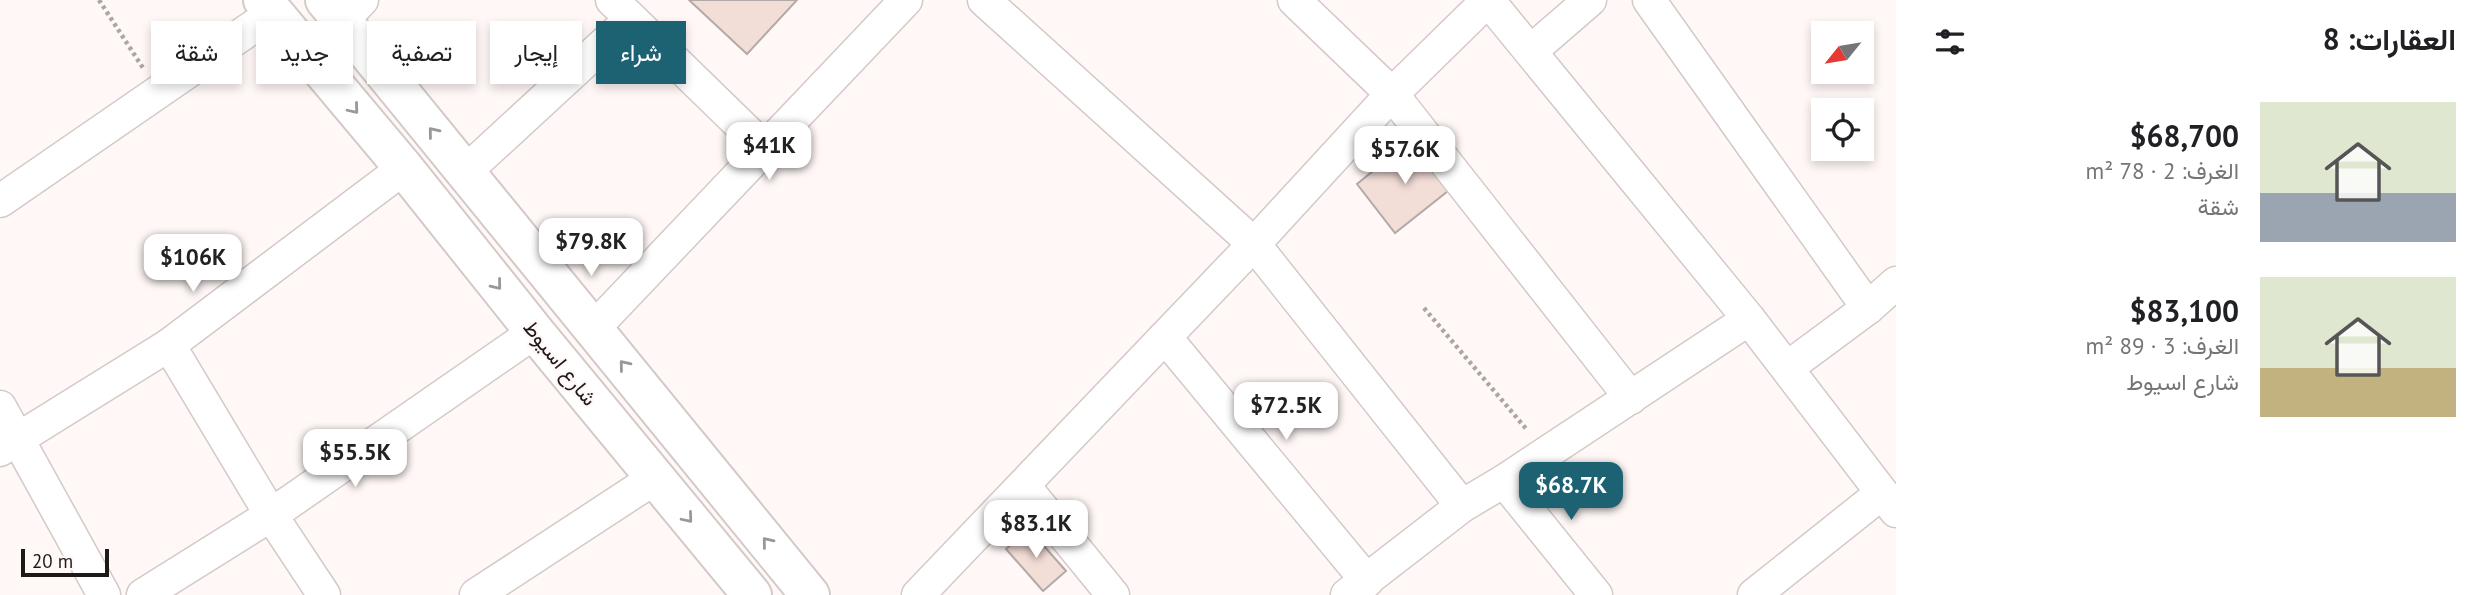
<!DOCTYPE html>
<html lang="ar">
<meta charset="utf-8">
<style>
body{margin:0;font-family:"PT Sans",Vazirmatn,sans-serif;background:#f2f2f2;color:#202124;direction:rtl;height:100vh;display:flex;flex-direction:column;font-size:26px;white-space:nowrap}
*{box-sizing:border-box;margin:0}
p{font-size:23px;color:#757577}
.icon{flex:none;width:38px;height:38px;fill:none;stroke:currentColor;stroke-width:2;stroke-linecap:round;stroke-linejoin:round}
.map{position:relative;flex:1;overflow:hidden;direction:ltr}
.panel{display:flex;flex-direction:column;background:#fff;width:595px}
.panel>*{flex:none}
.guide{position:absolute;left:21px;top:21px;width:665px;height:63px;direction:rtl;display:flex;gap:14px}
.needle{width:46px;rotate:240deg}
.buttons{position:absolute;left:1811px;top:21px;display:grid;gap:14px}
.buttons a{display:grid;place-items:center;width:63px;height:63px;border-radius:0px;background:#fff;box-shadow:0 4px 10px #0003;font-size:35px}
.scale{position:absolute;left:21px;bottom:18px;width:88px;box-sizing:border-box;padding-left:7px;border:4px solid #1d1a19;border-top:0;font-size:19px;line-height:24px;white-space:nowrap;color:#1d1a19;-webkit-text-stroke:5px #fff8f6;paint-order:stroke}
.price{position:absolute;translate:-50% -60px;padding:0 16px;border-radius:14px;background:#fff;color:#222;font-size:23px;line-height:46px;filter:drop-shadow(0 2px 4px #0008)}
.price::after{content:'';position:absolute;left:50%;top:42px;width:21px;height:16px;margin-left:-10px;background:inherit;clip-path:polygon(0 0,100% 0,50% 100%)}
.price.current{background:#1d6273;color:#fff}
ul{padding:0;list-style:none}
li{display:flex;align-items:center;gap:21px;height:175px;padding:0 35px}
li span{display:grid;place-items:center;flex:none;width:196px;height:140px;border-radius:0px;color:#555}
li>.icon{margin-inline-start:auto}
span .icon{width:84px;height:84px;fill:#fffc;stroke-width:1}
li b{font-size:30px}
h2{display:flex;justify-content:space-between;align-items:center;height:84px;padding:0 35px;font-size:30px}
.pill{padding:0 24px;border-radius:0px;background:#fff;box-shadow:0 4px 10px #0003;font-size:24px;line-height:63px}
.pill.current{background:#1d6273;color:#fff}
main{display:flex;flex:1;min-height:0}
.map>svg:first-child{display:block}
.building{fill:#f3ddd7;stroke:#b2aaa8;stroke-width:2}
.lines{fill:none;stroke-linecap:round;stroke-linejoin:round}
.street-casing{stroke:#d3cac8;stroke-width:35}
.secondary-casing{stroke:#d3cac8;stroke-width:42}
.path{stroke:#aba5a4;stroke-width:4.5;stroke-dasharray:3.5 3.5;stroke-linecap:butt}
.street{stroke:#fff;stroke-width:32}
.secondary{stroke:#fff;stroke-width:38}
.oneway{stroke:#999898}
.labels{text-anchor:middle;stroke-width:5;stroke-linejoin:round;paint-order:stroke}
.street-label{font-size:21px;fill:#1d1a19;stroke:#fff8f6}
</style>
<main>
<section class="panel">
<h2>العقارات: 8<svg class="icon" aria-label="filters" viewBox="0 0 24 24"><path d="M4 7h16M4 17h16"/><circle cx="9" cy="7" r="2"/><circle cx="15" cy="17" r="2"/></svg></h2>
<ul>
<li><span style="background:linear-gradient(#dfe7d0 65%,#9aa5b1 0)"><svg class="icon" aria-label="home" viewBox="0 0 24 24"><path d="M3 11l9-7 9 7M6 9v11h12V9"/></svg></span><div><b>$68,700</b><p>الغرف: 2 · 78 m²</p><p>شقة</p></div></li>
<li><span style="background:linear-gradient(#dfe7d0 65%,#c2b280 0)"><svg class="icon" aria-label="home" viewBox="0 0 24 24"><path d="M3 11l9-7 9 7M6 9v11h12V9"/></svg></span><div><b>$83,100</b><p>الغرف: 3 · 89 m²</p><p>شارع اسيوط</p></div></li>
</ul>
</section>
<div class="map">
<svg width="1896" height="595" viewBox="0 0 1896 595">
<rect width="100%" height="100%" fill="#fff8f6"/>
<g class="building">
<path d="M 689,0 L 797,0 L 747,54 Z"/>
<path d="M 1414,138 L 1453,187 L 1395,233 L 1357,184 Z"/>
<path d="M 1029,529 L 1066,571 L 1043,591 L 1006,549 Z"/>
</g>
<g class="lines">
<g class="street-casing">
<g id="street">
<path d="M 612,0 L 765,149"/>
<path d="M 984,0 L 1254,244 L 1462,506"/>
<path d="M 1294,0 L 1392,94 L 1631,398"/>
<path d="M 1488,0 L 1749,319 L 1896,511"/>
<path d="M 1649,0 L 1868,308 L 1896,283"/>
<path d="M 342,21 L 362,0"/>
<path d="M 1531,51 L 1590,0"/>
<path d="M 465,172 L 630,20"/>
<path d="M 0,201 L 273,13"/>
<path d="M 594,328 L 906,0"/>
<path d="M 1165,337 L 1367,581"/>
<path d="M 169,345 L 271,515 L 324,595"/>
<path d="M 1787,368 L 1868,308"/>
<path d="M 0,407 L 104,595"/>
<path d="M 0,450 L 169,345 L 404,168"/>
<path d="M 1504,481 L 1596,595"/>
<path d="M 1024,486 L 1113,595"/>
<path d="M 143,595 L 271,515 L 535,332"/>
<path d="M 476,595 L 655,478"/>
<path d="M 918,595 L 1254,244 L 1392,94 L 1488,0"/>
<path d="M 1347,595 L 1462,506 L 1504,481 L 1749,319"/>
<path d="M 1754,595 L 1882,493"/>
</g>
</g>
<g class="secondary-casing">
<g id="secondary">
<path d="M 263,0 L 404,168 L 535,332 L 752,595"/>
<path d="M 325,0 L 810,595"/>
</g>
</g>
<g class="path">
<path d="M 99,0 L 143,68"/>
<path d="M 1424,308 L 1528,431"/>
</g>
<use href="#street" class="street"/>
<use href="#secondary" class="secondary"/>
</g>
<defs><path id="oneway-chevron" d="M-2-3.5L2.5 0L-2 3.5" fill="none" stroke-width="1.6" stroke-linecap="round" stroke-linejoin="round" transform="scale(1.75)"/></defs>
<g class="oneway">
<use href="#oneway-chevron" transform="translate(354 109) rotate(50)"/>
<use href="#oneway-chevron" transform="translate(433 132) rotate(-129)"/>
<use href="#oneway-chevron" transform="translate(497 285) rotate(51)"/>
<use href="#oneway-chevron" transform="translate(624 365) rotate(-129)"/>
<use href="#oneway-chevron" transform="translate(688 518) rotate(50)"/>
<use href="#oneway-chevron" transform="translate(767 542) rotate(-129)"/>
</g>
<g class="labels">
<g class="street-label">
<text transform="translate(560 363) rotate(51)" y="7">شارع اسيوط</text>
</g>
</g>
</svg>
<div class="buttons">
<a><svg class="needle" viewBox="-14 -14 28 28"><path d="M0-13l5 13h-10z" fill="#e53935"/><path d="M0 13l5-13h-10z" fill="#757577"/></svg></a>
<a><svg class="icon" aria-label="locate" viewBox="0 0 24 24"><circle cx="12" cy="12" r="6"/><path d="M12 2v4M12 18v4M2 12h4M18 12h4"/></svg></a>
</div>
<div class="scale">20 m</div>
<b class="price" style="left:769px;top:182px">$41K</b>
<b class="price" style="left:1405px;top:186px">$57.6K</b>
<b class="price" style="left:591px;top:278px">$79.8K</b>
<b class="price" style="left:193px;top:294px">$106K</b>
<b class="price" style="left:1286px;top:442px">$72.5K</b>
<b class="price" style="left:355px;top:489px">$55.5K</b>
<b class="price current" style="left:1571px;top:522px">$68.7K</b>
<b class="price" style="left:1036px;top:560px">$83.1K</b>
<div class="guide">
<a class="pill current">شراء</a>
<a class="pill">إيجار</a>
<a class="pill">تصفية</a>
<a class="pill">جديد</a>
<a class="pill">شقة</a>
</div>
</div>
</main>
